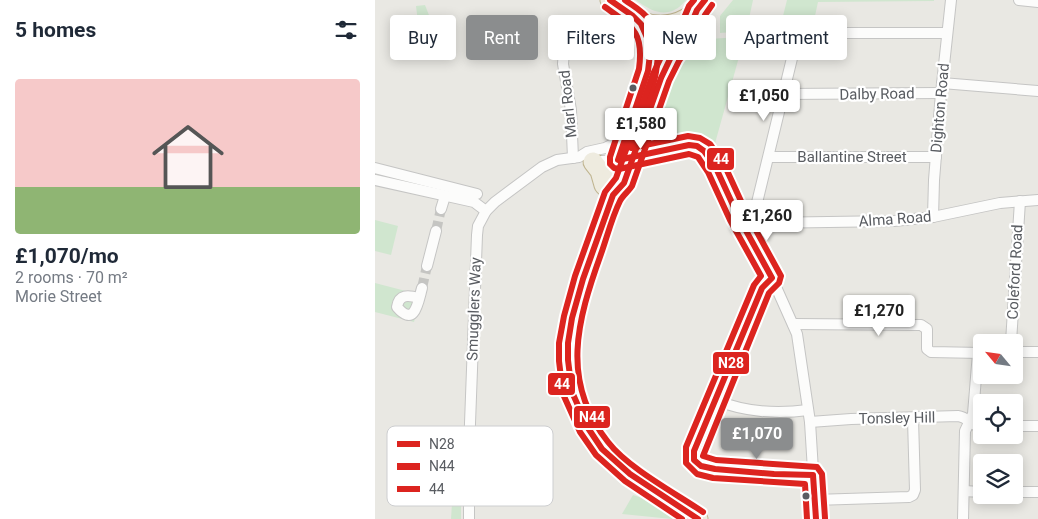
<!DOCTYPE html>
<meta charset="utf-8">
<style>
body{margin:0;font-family:Roboto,sans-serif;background:#f6f6f7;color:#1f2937;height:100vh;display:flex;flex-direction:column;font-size:19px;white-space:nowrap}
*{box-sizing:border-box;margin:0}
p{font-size:16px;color:#747a83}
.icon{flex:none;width:28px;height:28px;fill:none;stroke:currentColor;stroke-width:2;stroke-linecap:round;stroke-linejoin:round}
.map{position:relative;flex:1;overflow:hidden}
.drawer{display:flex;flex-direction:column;background:#fff;width:375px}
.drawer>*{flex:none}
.top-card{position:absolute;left:15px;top:15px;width:475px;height:45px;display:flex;gap:10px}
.needle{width:32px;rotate:299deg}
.controls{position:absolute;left:598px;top:334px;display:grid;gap:10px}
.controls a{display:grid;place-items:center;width:50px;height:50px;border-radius:5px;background:#fff;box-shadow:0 2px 12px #0003;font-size:25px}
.price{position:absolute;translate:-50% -42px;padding:0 11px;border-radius:5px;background:#fff;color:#222;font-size:16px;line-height:32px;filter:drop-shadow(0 1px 2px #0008)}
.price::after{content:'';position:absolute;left:50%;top:30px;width:15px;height:11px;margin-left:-8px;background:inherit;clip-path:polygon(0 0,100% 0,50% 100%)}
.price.selected{background:#8b8d8e;color:#fff}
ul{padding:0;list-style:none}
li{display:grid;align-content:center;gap:10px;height:265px;padding:0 15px}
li+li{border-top:1px solid #e0e1e3}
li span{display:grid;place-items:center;height:155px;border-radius:5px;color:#555}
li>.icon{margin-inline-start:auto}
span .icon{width:90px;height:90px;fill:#fffc;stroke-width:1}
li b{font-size:21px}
h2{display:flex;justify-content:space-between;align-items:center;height:60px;padding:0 15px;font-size:21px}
.pill{padding:0 18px;border-radius:5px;background:#fff;box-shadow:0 2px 12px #0003;font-size:18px;line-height:45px}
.pill.selected{background:#8b8d8e;color:#fff}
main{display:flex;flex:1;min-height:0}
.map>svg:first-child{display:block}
.green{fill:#d0e6cf}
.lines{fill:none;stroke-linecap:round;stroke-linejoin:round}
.street-tunnel{stroke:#c5c5c2;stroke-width:10;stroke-dasharray:10 5;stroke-linecap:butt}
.street-casing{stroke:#c5c5c4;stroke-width:12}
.highway-casing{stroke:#c0b590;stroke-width:21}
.street{stroke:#fcfcfb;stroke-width:10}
.highway{stroke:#eeebdf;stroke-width:19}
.bus-1-casing{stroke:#fff;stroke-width:10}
.bus-2-casing{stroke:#fff;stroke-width:10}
.bus-3-casing{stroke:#fff;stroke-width:10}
.bus-1{stroke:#dc241f;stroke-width:6}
.bus-2{stroke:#dc241f;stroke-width:6}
.bus-3{stroke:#dc241f;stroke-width:6}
.bus-dot{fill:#595c61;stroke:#fff;stroke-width:2}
.labels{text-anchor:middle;stroke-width:4.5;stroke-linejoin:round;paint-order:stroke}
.street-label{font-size:15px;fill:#595c61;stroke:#fff}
.key{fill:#fff;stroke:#cdced0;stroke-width:1}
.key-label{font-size:14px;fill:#595c61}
.line-badge{stroke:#fff;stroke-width:2}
.badge-label{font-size:14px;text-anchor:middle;font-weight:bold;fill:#fff}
</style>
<main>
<section class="drawer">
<h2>5 homes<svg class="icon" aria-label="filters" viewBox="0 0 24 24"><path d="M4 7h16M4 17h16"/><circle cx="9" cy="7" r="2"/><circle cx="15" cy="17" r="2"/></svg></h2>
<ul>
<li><span style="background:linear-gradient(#f6c9c9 70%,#8fb573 0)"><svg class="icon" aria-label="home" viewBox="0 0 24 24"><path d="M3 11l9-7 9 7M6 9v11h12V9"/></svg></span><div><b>£1,070/mo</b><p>2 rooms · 70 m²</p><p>Morie Street</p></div></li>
</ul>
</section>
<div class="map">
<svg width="663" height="519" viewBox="0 0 663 519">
<rect width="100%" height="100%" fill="#e9e8e3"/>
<g class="green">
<path d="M 261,0 L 311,0 C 295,20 278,13 261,0 Z"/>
<path d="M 358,0 L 378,0 L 373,23 L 358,32 L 345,33 L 345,16 Z"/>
<path d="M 412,0 L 559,0 L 559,1 L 443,2 L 438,25 L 406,24 Z"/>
<path d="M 50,5 L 66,46 L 64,52 L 55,51 L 46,46 L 41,6 Z"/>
<path d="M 364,36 L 368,37 L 369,39 L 339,147 L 325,133 L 290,142 L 280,136 C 280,135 278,130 278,129 C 278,115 313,49 326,42 C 336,37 353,39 364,36 Z"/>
<path d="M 0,220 L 23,226 L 16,255 L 0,251 Z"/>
<path d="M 0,283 L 46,295 L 39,322 L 0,312 Z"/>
<path d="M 84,462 L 86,464 L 86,519 L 76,519 L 79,470 Z"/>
<path d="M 258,495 L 267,498 L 298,518 L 297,519 L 247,514 Z"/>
</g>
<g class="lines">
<g class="street-tunnel">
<path d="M 337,161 L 352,188 L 363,216"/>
<path d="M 61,231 L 66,209"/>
<path d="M 47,288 L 52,266"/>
</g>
<g class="street-casing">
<g id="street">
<path d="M 644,0 L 663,2"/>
<path d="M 572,33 L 435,33 L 425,38 L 419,50 L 379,215 L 388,223 L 519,221 L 558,217 L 625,203 L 663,200"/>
<path d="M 189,51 L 188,64 L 196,110 L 198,158"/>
<path d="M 567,83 L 663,91"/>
<path d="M 408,94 L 566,93"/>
<path d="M 269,128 L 276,142 L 289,151"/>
<path d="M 394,157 L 561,157"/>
<path d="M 216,162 L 250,159 L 314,145 L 325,148 L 337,161"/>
<path d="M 0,168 L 102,194"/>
<path d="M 0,180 L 99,202 L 111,211"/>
<path d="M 66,209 L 70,196"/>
<path d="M 363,216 L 397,278 L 422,334 L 435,422 L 441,519"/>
<path d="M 558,217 L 559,180 L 566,93 L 576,0"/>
<path d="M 52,266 L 61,231"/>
<path d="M 397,278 L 387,288 L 323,442 C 321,447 316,455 320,461 C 326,473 421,476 438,475"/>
<path d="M 44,298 C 33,295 24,294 22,307 C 40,328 43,302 47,288"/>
<path d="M 418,324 L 546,325 L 552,329 L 552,349 L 556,352 L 606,353"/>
<path d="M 636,342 L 645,201"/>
<path d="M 639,352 L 663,352"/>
<path d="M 341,400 C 369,412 403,414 433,410"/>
<path d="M 435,422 L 476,419 L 583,416 C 593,417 596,426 606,427"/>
<path d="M 639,426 L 663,426"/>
<path d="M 589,491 L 606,492"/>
<path d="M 639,492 L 663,492"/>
<path d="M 439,500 L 534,497 L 538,495 L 540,490 L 538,419"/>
<path d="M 94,519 L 94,450 L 102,235 L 103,226 L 111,211 L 120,202 L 167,167 L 182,160 L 204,157 L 212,152 L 230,148 L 248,139"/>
<path d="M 588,519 L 590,431 L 598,414 L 603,353"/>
</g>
</g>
<g class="highway-casing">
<g id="highway">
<path d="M 235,0 C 246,8 256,17 268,22 C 287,29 310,24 323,9"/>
<path d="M 322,10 C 312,34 296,54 286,78 C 272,112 262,148 249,183 L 238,195 L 208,279 L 197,318 L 193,343 L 193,360 L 197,392 L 213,428 L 227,449 L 255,474 L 323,519"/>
<path d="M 218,162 L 225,171 L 229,185 L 236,192"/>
<path d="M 238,195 L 236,179 L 275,62 C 276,44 271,28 258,16"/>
</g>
</g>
<use href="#street" class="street"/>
<use href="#highway" class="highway"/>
<g class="bus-1-casing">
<g id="bus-1">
<path d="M 235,0 L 258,16 L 266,24 L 274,42 L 275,54 L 273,71 L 243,160 L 314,145 L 322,146 L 329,151 L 341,168 L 363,216 L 397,278 L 387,288 L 319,451 L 319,460 L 326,466 L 340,469 L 399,474 L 438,475 L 441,519"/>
<path d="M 323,519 L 255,474 L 227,449 L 213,428 L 197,392 L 193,360 L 193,343 L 197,318 L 208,279 L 238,195 L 249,183 L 286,78 L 296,57 L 314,29 L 322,10 L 330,0"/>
</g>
</g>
<g class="bus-2-casing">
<g id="bus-2">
<path d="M 230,7 C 258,27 269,32 264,69 L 235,157 L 235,164 L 239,168 L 244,169 L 314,154 L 323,157 L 333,172 L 355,220 L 386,276 L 379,285 L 311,447 L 311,463 L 322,474 L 338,478 L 430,484 L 432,519"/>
<path d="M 328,512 C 300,493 253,468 233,442 C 185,381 202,321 226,254 C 232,237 237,217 245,201 C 248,195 254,191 257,186 L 294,81 L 304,61 L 322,33 L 330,15 L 337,5"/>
</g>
</g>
<g class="bus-3-casing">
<g id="bus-3">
<path d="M 250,0 C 258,6 268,11 274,20 C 297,57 269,110 256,148 L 313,136 L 325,138 L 335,144 L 349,164 L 371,212 L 406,276 L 404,283 L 394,293 L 328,456 L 341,460 L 442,467 L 447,474 L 450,518"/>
<path d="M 307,519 L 250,481 L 221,455 L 205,432 L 188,394 L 184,361 L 184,343 L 189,316 L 200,276 L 230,192 L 241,178 L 278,74 L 288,53 L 306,25 L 314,6 L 319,0"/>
</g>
</g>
<use href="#bus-1" class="bus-1"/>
<use href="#bus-2" class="bus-2"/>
<use href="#bus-3" class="bus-3"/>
</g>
<g class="bus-dot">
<circle cx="258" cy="88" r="4.5"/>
<circle cx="431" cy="496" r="4.5"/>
</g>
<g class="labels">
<g class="street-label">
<text transform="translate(502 94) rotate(-1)" y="5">Dalby Road</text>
<text transform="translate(193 104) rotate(-96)" y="5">Marl Road</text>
<text transform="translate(565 108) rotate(-85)" y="5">Dighton Road</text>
<text x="477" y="162">Ballantine Street</text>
<text transform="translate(520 219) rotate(-4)" y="5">Alma Road</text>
<text transform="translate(640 272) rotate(-87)" y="5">Coleford Road</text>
<text transform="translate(99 309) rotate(-88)" y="5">Smugglers Way</text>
<text transform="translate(522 418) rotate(-1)" y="5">Tonsley Hill</text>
</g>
</g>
<rect x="12" y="426" width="166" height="80" rx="8" class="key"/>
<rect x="22" y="441" width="23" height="6" fill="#dc241f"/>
<rect x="22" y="463" width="23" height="7" fill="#dc241f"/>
<rect x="22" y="486" width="23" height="6" fill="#dc241f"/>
<g class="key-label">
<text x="54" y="449">N28</text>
<text x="54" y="471">N44</text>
<text x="54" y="494">44</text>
</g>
<g class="line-badge">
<rect x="331" y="147" width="29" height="24" rx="5" fill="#dc241f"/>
<rect x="337" y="351" width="38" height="24" rx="5" fill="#dc241f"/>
<rect x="172" y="372" width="29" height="24" rx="5" fill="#dc241f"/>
<rect x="198" y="405" width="38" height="24" rx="5" fill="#dc241f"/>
</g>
<g class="badge-label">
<text x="346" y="164">44</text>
<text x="356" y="368">N28</text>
<text x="187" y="389">44</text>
<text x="217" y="422">N44</text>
</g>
</svg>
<div class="controls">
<a><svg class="needle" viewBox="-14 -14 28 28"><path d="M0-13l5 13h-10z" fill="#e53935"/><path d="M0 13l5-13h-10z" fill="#747a83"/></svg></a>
<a><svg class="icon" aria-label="locate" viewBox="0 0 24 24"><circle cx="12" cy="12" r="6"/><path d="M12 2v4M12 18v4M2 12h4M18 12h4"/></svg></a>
<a><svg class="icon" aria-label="layers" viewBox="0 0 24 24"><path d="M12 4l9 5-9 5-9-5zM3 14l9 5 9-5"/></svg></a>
</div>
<b class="price" style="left:389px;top:122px">£1,050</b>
<b class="price" style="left:266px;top:150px">£1,580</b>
<b class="price" style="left:392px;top:242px">£1,260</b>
<b class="price" style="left:504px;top:337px">£1,270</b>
<b class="price selected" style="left:382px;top:460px">£1,070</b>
<div class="top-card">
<a class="pill">Buy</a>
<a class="pill selected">Rent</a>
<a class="pill">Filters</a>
<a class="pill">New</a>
<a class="pill">Apartment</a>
</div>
</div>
</main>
